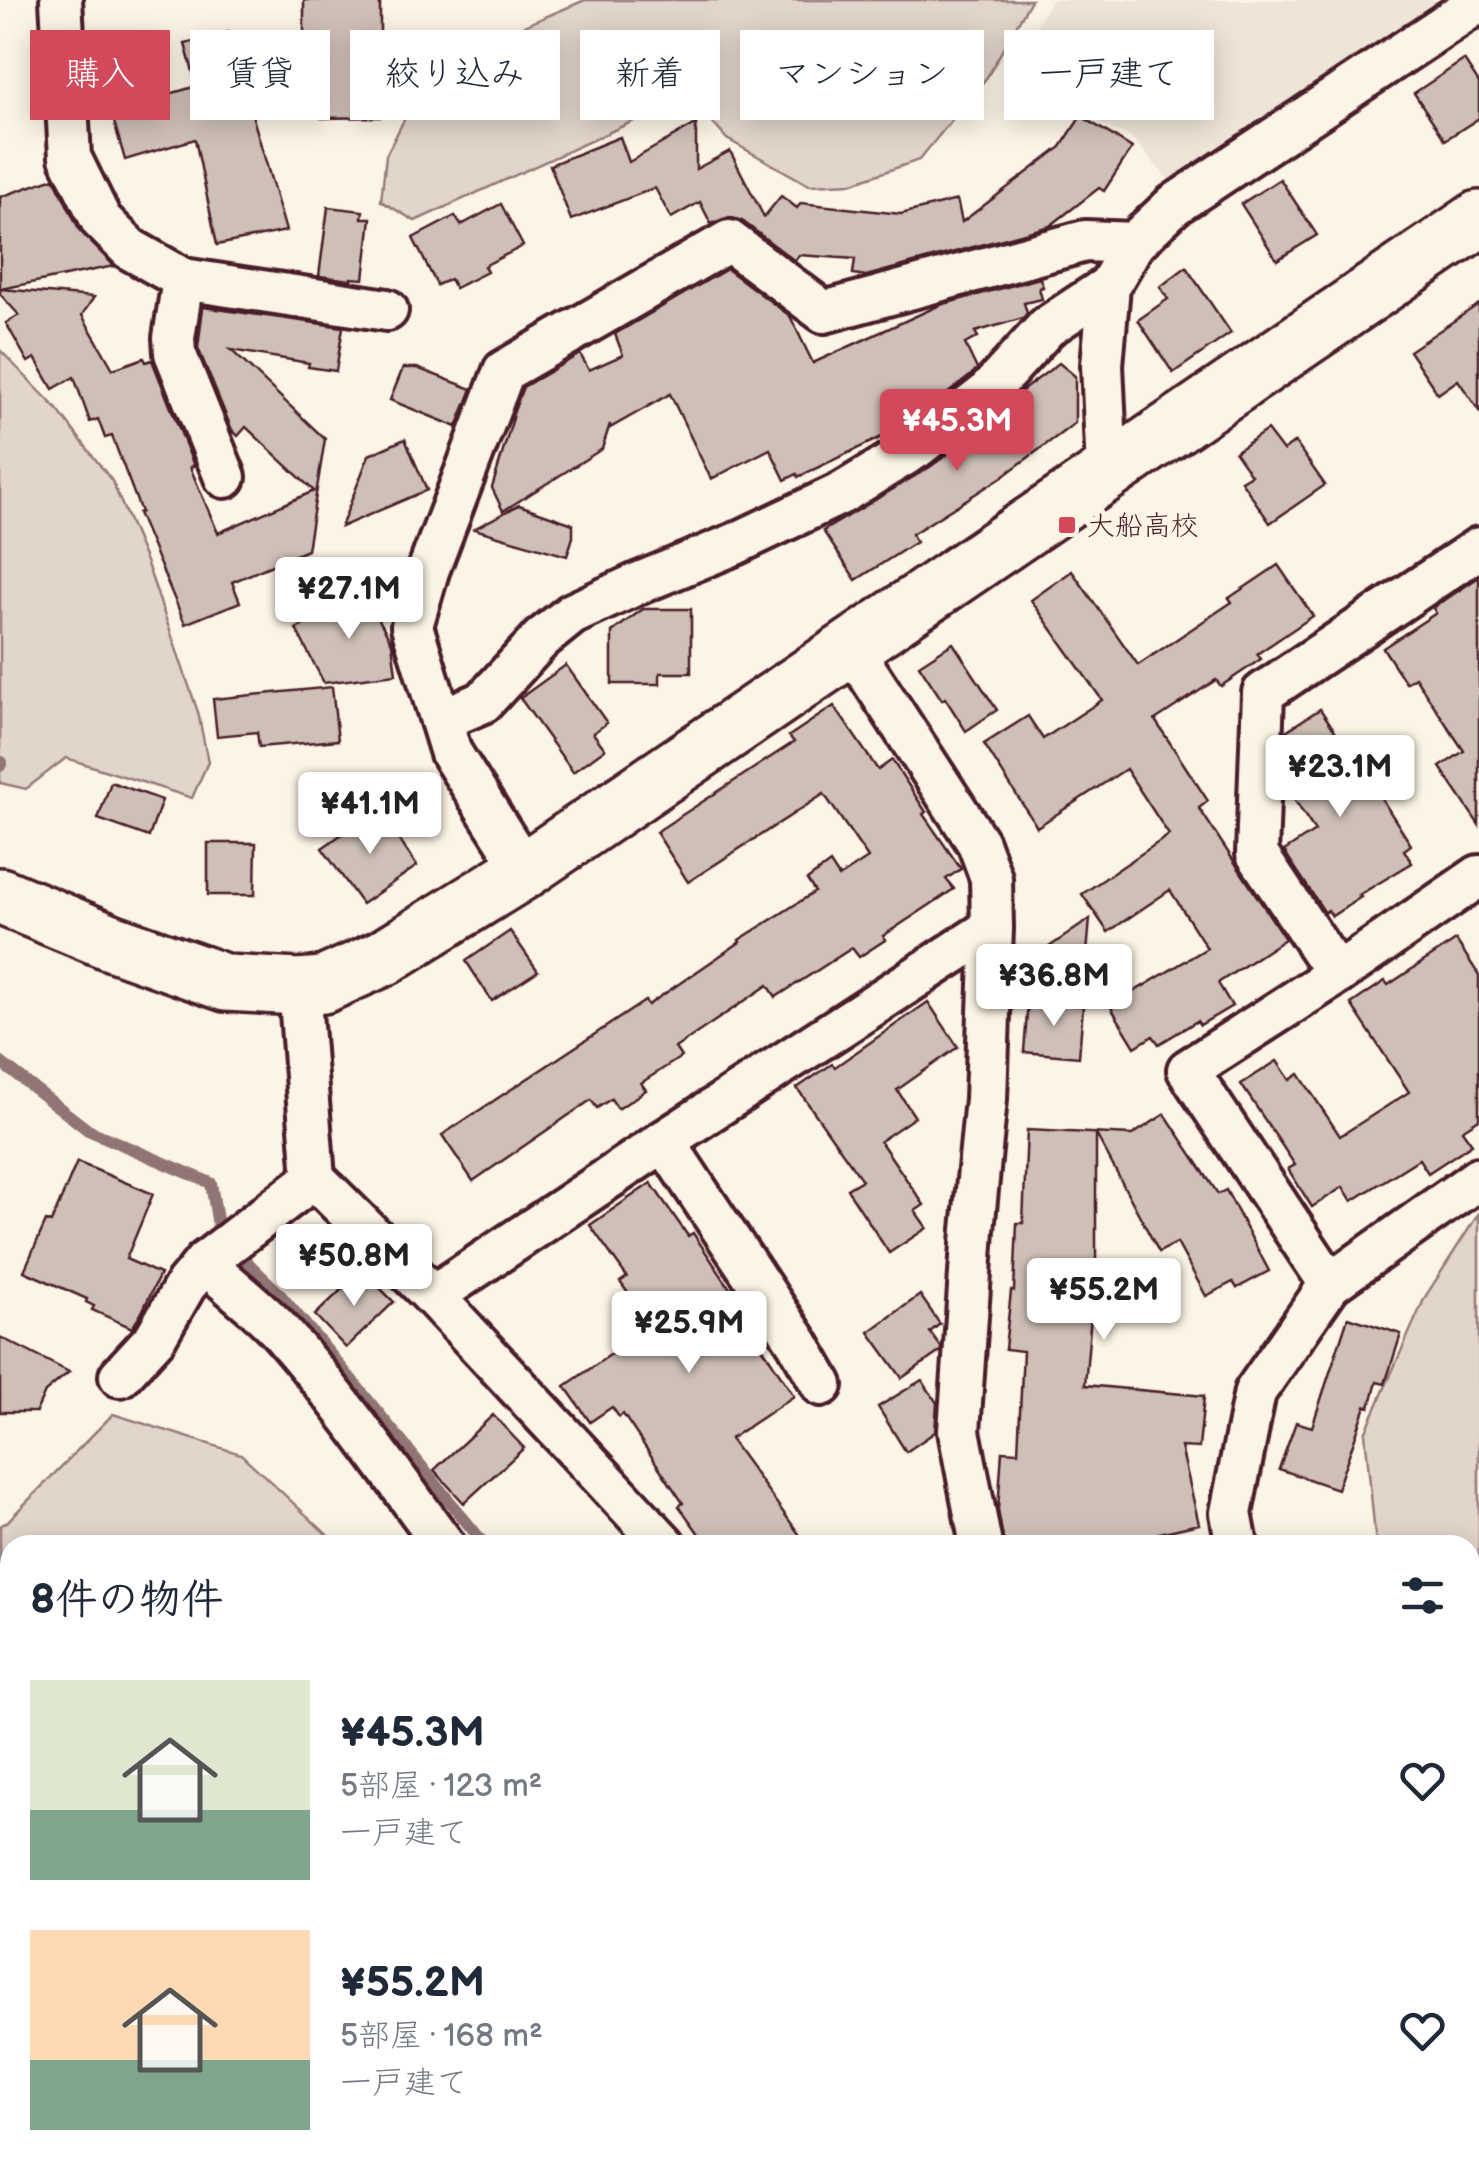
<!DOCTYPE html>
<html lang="ja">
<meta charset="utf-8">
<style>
body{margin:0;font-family:"Balsamiq Sans","Klee One",sans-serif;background:#f2f2f3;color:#1f2937;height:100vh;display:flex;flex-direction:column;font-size:38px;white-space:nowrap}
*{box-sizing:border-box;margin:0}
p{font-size:32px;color:#747a83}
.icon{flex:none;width:55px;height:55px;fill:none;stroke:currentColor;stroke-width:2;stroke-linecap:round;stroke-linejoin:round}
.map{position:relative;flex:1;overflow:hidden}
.details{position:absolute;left:0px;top:1535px;width:1480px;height:640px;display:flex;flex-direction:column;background:#fff;border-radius:30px 30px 0 0;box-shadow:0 5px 25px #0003}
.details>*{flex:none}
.banner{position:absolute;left:30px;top:30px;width:1420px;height:90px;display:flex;gap:20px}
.price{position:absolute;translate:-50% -85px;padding:0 22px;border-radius:10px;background:#fff;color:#222;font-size:32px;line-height:65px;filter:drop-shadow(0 2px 5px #0008)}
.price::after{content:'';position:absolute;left:50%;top:60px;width:30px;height:22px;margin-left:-15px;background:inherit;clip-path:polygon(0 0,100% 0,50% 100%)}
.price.current{background:#d1495b;color:#fff}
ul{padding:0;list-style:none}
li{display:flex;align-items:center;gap:30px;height:250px;padding:0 30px}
li span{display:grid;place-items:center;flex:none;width:280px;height:200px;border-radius:0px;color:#555}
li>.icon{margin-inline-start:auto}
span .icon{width:120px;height:120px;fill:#fffc;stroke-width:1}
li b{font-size:42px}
h2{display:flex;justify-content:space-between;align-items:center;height:120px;padding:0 30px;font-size:42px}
.tag{padding:0 35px;border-radius:0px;background:#fff;box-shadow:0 5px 25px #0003;font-size:35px;line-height:90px}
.tag.current{background:#d1495b;color:#fff}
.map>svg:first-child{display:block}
.built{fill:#eee5d7}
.green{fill:#e2d5ca;stroke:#967a7a;stroke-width:2.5}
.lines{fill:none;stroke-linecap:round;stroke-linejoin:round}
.stream{stroke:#917474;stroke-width:12}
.building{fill:#cfc0b7;stroke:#4a1f2b;stroke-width:2.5}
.street-casing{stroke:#4a1f2b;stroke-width:48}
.secondary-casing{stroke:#4a1f2b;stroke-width:62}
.street{stroke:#fcf5e5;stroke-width:40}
.secondary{stroke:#fcf5e5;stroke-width:55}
.poi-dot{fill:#d1495b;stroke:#fcf5e5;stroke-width:4}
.labels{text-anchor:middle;stroke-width:10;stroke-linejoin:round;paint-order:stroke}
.poi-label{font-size:28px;fill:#4a1f2b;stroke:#fcf5e5;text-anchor:start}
</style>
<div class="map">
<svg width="1479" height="2175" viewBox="0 0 1479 2175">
<rect width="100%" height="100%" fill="#fcf5e5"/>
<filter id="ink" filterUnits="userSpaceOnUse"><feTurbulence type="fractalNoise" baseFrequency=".01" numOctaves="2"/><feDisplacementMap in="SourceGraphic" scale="20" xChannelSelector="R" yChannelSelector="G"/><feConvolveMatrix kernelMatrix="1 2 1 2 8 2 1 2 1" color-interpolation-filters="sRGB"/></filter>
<g filter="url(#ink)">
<path class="built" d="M 1051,0 L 1479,0 L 1192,207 L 1132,138 L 1006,79 Z"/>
<g class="green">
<path d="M 585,0 L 1031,0 L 987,77 L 919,160 L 853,183 L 809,185 L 727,139 L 701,110 L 649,114 L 415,221 L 381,201 L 386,155 L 432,65 Z"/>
<path d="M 0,350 L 57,409 L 112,481 L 147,564 L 198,712 L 208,762 L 192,798 L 66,758 L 26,789 L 0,783 Z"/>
<path d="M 1479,1213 L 1479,1956 L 1470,1949 L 1470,1545 L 1376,1545 L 1365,1433 L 1425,1297 Z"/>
<path d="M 113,1414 L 241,1454 L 338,1545 L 239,1545 L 236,1543 L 232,1545 L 10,1545 L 10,2165 L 495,2165 L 498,2175 L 0,2175 L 0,1526 L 7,1522 Z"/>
</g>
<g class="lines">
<g class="stream">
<path d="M 0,766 L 2,762"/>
<path d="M 0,1062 L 88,1130 L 211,1183 L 218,1226 L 251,1266 L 278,1292 L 352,1380 L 485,1545"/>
<path d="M 757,2165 L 765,2175"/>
</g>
</g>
<g class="building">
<path d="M 304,0 L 380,0 L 380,117 L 322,118 L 304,113 Z"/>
<path d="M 228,32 L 286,231 L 217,245 L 195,139 L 125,160 L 111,111 L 197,86 L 185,44 Z"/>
<path d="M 1464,60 L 1479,83 L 1479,118 L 1445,140 L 1414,93 Z"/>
<path d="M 1081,116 L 1132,148 L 1104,191 L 1099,188 L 1050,226 L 866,276 L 853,274 L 855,259 L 799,255 L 795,261 L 742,221 L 729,217 L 711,224 L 700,202 L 671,218 L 655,188 L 571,220 L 550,165 L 620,137 L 629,162 L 696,124 L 696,169 L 730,151 L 764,217 L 781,196 L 797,208 L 801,203 L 901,214 L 957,200 L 962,222 L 1061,147 Z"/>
<path d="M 54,178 L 80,231 L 114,266 L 1,289 L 94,297 L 82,315 L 113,369 L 144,358 L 146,362 L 152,360 L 194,466 L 190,467 L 218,533 L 314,491 L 246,427 L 238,436 L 232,430 L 198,348 L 203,307 L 343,327 L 336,371 L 308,367 L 309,363 L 231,350 L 325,439 L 307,550 L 232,582 L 240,602 L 185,624 L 138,513 L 141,512 L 112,436 L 105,438 L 98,419 L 90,422 L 74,377 L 53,389 L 35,358 L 28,362 L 6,323 L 19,315 L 0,294 L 0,197 Z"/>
<path d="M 1280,179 L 1317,235 L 1277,260 L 1241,204 Z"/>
<path d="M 501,204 L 523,246 L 484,266 L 487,272 L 455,288 L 450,279 L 437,285 L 413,238 L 455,216 L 461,225 Z"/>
<path d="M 328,207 L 363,211 L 362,218 L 371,218 L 364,279 L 351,278 L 351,280 L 319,276 Z"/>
<path d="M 1186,267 L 1231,333 L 1173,373 L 1138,320 L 1168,299 L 1160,287 Z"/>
<path d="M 727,269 L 790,316 L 813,363 L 940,305 L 1040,278 L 1043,287 L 1039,288 L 1042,299 L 1024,303 L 1027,313 L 1023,318 L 975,332 L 978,337 L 965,344 L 977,369 L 970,376 L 907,425 L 798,477 L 797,474 L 785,480 L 770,449 L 711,479 L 670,394 L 610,428 L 610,424 L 602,449 L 503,511 L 492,488 L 513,418 L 511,419 L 523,387 L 580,354 L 589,370 L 623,355 L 615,334 Z"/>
<path d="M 1479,304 L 1479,411 L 1458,380 L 1438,394 L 1409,351 Z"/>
<path d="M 1059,363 L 1075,376 L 1075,423 L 1002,477 L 912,534 L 916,542 L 856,580 L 823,531 L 930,467 L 992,422 L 991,420 L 1019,393 Z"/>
<path d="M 403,368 L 417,368 L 472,389 L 457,427 L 390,400 Z"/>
<path d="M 1267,430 L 1283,451 L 1295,442 L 1325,485 L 1270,523 L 1241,481 L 1251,475 L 1235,452 Z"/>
<path d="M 405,439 L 427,490 L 341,527 L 369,455 Z"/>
<path d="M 519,505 L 573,524 L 573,537 L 567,556 L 474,529 Z"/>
<path d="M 1278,565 L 1313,616 L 1257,654 L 1261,659 L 1221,686 L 1216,680 L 1155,720 L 1208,801 L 1199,808 L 1285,939 L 1218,983 L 1232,1006 L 1200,1025 L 1197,1021 L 1159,1044 L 1153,1036 L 1135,1047 L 1110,1006 L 1207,948 L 1170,890 L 1108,932 L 1082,894 L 1169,835 L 1126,769 L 1037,827 L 984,744 L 1028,716 L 1043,739 L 1102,700 L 1031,600 L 1072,571 L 1138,665 L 1232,602 L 1229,598 Z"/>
<path d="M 1479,577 L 1479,825 L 1440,767 L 1464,751 L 1415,677 L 1406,683 L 1383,648 L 1436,613 L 1433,608 Z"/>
<path d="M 362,589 L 392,643 L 396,674 L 324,683 L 296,629 L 327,612 L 325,609 Z"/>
<path d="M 643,609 L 691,609 L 691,673 L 660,673 L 660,684 L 612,684 L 612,632 Z"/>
<path d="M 953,643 L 997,710 L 966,731 L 945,698 L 942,700 L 919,665 Z"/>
<path d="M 566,665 L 607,723 L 593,733 L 605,749 L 573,772 L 520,698 Z"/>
<path d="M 332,687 L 338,740 L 259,747 L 257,732 L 217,736 L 213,699 Z"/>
<path d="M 834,706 L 878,770 L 892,760 L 926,812 L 923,814 L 961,869 L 946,879 L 954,889 L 883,936 L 885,940 L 859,957 L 852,948 L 776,997 L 768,985 L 675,1048 L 681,1057 L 641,1083 L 646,1090 L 618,1109 L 611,1099 L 597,1108 L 591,1100 L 473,1181 L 442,1135 L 645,1001 L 648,1005 L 740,942 L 739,940 L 815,892 L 807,880 L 830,863 L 839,877 L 868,858 L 824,794 L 688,882 L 656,832 L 794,742 L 789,736 Z"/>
<path d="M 1320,709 L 1378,793 L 1411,845 L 1404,850 L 1412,863 L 1359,895 L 1361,897 L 1332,916 L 1328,910 L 1325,913 L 1284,851 L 1315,831 L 1288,790 L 1304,779 L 1285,750 L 1285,737 L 1288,735 L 1286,731 Z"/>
<path d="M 111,782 L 162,800 L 149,837 L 98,819 Z"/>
<path d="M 378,809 L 417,866 L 362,904 L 322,848 Z"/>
<path d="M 208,843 L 256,843 L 255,895 L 208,895 Z"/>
<path d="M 1090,919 L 1083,999 L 1049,947 Z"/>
<path d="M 510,931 L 538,971 L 492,1001 L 466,961 Z"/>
<path d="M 1456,940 L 1479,975 L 1479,1119 L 1462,1130 L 1472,1144 L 1428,1173 L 1419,1159 L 1352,1201 L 1343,1187 L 1312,1207 L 1288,1169 L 1295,1165 L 1241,1084 L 1277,1061 L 1290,1080 L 1299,1074 L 1340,1136 L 1409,1092 L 1351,1004 L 1385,981 L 1388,985 Z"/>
<path d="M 1028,1001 L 1083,1006 L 1079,1057 L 1024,1052 Z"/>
<path d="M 928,1002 L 958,1047 L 897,1090 L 915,1117 L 880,1141 L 924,1205 L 915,1211 L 927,1228 L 889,1253 L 847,1189 L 862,1180 L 797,1088 L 832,1064 L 835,1067 Z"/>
<path d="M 1165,1114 L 1218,1194 L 1226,1190 L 1269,1271 L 1237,1288 L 1233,1282 L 1206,1296 L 1177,1243 L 1159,1252 L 1096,1134 L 1096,1259 L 1085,1385 L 1204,1396 L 1199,1448 L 1181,1447 L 1199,1524 L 1107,1545 L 1004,1545 L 998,1510 L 1002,1451 L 1018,1452 L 1023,1351 L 1005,1349 L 1011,1291 L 1014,1291 L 1017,1223 L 1023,1223 L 1027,1130 L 1132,1135 Z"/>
<path d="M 77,1162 L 153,1194 L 126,1259 L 160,1274 L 141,1314 L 132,1328 L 92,1310 L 94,1306 L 86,1302 L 87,1299 L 24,1271 L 46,1221 L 51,1223 Z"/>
<path d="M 651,1183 L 688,1236 L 693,1233 L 763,1338 L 758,1341 L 794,1396 L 730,1439 L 807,1545 L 707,1545 L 679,1506 L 683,1503 L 623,1414 L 619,1417 L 612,1407 L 590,1422 L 565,1386 L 652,1326 L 620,1282 L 627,1277 L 590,1225 Z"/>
<path d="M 362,1270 L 394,1302 L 346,1348 L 315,1315 Z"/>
<path d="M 920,1295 L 940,1324 L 930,1332 L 941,1347 L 941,1351 L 902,1378 L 869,1332 Z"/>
<path d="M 1348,1317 L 1401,1334 L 1385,1384 L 1377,1382 L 1370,1407 L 1366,1406 L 1337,1489 L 1279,1469 L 1296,1422 L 1312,1427 Z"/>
<path d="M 0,1337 L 69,1372 L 45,1392 L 36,1412 L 0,1412 Z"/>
<path d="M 922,1380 L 937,1403 L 935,1432 L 906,1452 L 878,1407 Z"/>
<path d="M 493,1415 L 524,1448 L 464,1503 L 434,1470 Z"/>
</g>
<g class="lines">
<g class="street-casing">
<g id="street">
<path d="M 61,0 L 70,157 L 101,220 L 130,249 L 183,279 L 387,310"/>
<path d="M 183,279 L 174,338 L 175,353 L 225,477"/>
<path d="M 1107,471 L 1102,365 L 1109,286 L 1134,243 L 1174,205 L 1479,2"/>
<path d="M 851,647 L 978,843 L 991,878 L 992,928 L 986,1099 L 973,1230 L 959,1431 L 981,1545"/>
<path d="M 441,720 L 483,702 L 541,639 L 572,614 L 637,584 L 735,544 L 842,493 L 916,448 L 986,394 L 1047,327 L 1109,286"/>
<path d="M 525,870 L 451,753 L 412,626 L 428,571 L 504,371 L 729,241 L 824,312 L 1085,241 L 1134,243"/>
<path d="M 1337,974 L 1257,854 L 1263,693 L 1479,548"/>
<path d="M 299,987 L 314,1178 L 433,1296 L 665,1545"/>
<path d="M 664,1141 L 798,1343 L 822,1385"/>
<path d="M 205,1262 C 228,1286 256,1305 279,1330 C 339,1398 391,1472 444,1545"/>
<path d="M 1330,1284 L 1188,1070 L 1337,974 L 1479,876"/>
<path d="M 433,1296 L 664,1141 L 992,928"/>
<path d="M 120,1376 L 155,1338 L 185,1286 L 205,1262 L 314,1178"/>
<path d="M 1237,1545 L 1231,1513 L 1255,1392 L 1330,1284 L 1479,1178"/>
<path d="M 1470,2136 L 1479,2138"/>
<path d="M 1068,2175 L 1070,2165"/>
</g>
</g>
<g class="secondary-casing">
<path id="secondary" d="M 0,896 L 111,942 L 226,983 L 299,987 L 323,985 L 383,958 L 525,870 L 1479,219"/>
</g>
<use href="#street" class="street"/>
<use href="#secondary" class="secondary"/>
</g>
</g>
<rect class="poi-dot" x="1057" y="515" width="20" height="20" rx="5"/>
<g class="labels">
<g class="poi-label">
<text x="1087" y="535">大船高校</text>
</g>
</g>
</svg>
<b class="price current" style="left:957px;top:474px">¥45.3M</b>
<b class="price" style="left:349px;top:642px">¥27.1M</b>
<b class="price" style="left:1340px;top:820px">¥23.1M</b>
<b class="price" style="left:370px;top:857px">¥41.1M</b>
<b class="price" style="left:1054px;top:1029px">¥36.8M</b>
<b class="price" style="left:354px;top:1309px">¥50.8M</b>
<b class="price" style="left:1104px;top:1343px">¥55.2M</b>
<b class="price" style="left:689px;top:1376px">¥25.9M</b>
<div class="banner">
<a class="tag current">購入</a>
<a class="tag">賃貸</a>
<a class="tag">絞り込み</a>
<a class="tag">新着</a>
<a class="tag">マンション</a>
<a class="tag">一戸建て</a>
</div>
<section class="details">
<h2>8件の物件<svg class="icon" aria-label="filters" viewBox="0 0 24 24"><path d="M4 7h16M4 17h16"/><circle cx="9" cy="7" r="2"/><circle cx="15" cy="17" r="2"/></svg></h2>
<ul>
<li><span style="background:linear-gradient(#dfe7d0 65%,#7fa58c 0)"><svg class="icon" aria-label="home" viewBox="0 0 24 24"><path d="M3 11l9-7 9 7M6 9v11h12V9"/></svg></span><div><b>¥45.3M</b><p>5部屋 · 123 m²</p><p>一戸建て</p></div><svg class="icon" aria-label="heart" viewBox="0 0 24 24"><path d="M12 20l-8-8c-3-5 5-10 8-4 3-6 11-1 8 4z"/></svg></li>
<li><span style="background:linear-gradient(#ffd9b3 65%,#7fa58c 0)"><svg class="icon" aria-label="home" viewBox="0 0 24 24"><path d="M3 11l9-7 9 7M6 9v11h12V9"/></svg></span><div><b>¥55.2M</b><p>5部屋 · 168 m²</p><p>一戸建て</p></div><svg class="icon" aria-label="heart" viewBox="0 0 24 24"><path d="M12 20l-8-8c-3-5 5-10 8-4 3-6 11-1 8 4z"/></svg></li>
</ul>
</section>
</div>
